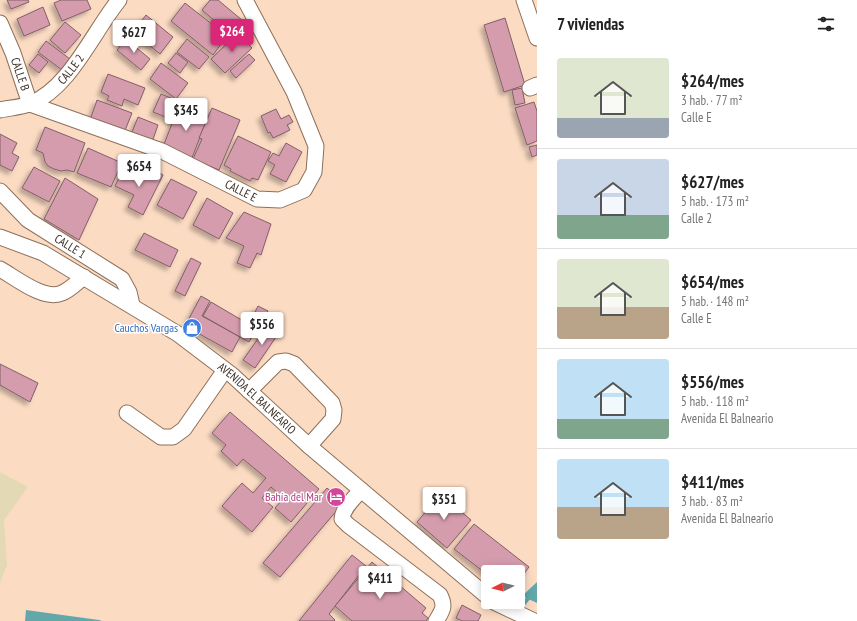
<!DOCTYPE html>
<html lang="es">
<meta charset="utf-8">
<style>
body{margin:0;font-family:"PT Sans Narrow",sans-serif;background:#f6f6f6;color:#222;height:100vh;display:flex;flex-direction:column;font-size:15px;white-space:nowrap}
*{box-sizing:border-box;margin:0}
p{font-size:13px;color:#767676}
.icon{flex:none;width:22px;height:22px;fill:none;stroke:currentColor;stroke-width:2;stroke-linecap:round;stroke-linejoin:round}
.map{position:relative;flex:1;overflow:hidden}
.sheet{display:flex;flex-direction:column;background:#fff;width:320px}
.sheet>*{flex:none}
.needle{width:26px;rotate:264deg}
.tools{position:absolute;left:481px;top:565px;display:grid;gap:8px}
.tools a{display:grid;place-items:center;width:44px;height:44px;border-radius:4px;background:#fff;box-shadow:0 2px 10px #0003;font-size:20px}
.price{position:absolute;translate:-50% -34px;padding:0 9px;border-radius:4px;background:#fff;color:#222;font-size:13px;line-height:26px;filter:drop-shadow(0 1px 2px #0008)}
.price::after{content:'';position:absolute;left:50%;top:24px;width:12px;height:9px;margin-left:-6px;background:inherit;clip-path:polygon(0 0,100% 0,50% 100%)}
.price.on{background:#db2777;color:#fff}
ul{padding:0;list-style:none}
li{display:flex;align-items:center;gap:12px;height:100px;padding:0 20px}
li+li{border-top:1px solid #e0e0e0}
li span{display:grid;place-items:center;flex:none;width:112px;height:80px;border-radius:4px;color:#555}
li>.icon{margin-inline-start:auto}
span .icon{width:48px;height:48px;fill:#fffc;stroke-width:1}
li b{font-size:17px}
h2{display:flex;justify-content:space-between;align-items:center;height:48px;padding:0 20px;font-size:17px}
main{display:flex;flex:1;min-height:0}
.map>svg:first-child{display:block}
.sand{fill:#e3d9b4}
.water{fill:#62a8aa}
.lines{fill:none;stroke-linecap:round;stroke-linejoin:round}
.stream{stroke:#62a8aa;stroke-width:4}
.building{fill:#d59cad;stroke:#825e69;filter:url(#shadow)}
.minor-casing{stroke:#8d705a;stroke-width:17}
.minor{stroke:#fff;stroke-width:15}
.labels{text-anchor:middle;stroke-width:3;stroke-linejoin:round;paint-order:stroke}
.street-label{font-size:12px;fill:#3c3026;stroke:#fff}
.shop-label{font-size:12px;fill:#366cbe;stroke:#fff;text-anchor:end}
.hotel-label{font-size:12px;fill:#b23c85;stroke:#fff;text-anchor:end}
</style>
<main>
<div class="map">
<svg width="537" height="621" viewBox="0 0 537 621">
<defs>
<filter id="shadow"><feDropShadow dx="-3.5" dy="3.5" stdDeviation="2" flood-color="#0004"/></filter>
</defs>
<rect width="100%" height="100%" fill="#fcdbc3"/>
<path class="sand" d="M 0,472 L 28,487 L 4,520 L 7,565 L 1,580 L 0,586 Z"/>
<g class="water">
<path d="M 537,582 L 537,603 L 522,596 Z"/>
<path d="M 26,610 L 99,620 L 102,621 L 25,621 Z"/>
</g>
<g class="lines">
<path class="stream" d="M 518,611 L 530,596 L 537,590"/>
</g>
<g class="building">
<path d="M 7,0 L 28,0 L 29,2 L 11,9 Z"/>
<path d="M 61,0 L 87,0 L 91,9 L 62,21 L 54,3 Z"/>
<path d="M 210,0 L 218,0 L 242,20 L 230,34 L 202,10 Z"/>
<path d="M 185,3 L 227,36 L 213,55 L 171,21 Z"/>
<path d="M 43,7 L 50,25 L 24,36 L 17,19 Z"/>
<path d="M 146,15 L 173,37 L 160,54 L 133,32 Z"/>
<path d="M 505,18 L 525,85 L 504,92 L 484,25 Z"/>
<path d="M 65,22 L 81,35 L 65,53 L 50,40 Z"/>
<path d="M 238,33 L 252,48 L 225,73 L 211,59 Z"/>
<path d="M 126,39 L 150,59 L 141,70 L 117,50 Z"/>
<path d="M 187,39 L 209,57 L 199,69 L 177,52 Z"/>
<path d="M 46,41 L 70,59 L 62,70 L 38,52 Z"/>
<path d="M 176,53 L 188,62 L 180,73 L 168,63 Z"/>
<path d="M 38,54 L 48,62 L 39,73 L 29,65 Z"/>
<path d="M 249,54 L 255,60 L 236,78 L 230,71 Z"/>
<path d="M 161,63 L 188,83 L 176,99 L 150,79 Z"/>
<path d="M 108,74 L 145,88 L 138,105 L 124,99 L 122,106 L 107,100 L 109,96 L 101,92 Z"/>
<path d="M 522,88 L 525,103 L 515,105 L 512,90 Z"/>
<path d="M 161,94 L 178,101 L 171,119 L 153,112 Z"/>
<path d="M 97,100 L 132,113 L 124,133 L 90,120 Z"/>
<path d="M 534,102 L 537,111 L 537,141 L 527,145 L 515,108 Z"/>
<path d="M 179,105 L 208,116 L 192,158 L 163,147 Z"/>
<path d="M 212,108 L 240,120 L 219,170 L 193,159 L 202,139 L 199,138 Z"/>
<path d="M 276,109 L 281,119 L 289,115 L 293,122 L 287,125 L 290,130 L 273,138 L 270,132 L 268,133 L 261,116 Z"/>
<path d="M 138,117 L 158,125 L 151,145 L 130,137 Z"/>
<path d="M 45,127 L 85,143 L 74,172 L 67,170 L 61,171 L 54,169 L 48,166 L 45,162 L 43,153 L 36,150 Z"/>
<path d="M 0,134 L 17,143 L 12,153 L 19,157 L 12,171 L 0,165 Z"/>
<path d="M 238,136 L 271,152 L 258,180 L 252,178 L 250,181 L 230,171 L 231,169 L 224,165 Z"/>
<path d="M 286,143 L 302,152 L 286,182 L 270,174 L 275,165 L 268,161 L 273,153 L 279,156 Z"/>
<path d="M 537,145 L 537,155 L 532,157 L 529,147 Z"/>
<path d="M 88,148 L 122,163 L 111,187 L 77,173 Z"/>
<path d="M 34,167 L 60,181 L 49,202 L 22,188 Z"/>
<path d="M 124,168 L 146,179 L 151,168 L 163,175 L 143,215 L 128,207 L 134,195 L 115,186 Z"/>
<path d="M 65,178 L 98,199 L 79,240 L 44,219 Z"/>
<path d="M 171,179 L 197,192 L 183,219 L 157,205 Z"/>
<path d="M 207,198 L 233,213 L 219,239 L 193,225 Z"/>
<path d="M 244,212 L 271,224 L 261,255 L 257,253 L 250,268 L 237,263 L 244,246 L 226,238 Z"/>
<path d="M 144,233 L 178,250 L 170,267 L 135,250 Z"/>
<path d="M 191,258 L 201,263 L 185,296 L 175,291 Z"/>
<path d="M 201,296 L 210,301 L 202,316 L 240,337 L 232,352 L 185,326 Z"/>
<path d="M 211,302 L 257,329 L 249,342 L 203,316 Z"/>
<path d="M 258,306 L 268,311 L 261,323 L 252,318 Z"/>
<path d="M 269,323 L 280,331 L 255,368 L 243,360 Z"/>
<path d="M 0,364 L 38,383 L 30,402 L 0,385 Z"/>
<path d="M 230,412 L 319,489 L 291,522 L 275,508 L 284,498 L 271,487 L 262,498 L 273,507 L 252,532 L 222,506 L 242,483 L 253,493 L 266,478 L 243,459 L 237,466 L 221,451 L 226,445 L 212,433 Z"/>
<path d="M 327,488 L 344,502 L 280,577 L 263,563 Z"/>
<path d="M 441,494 L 471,520 L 447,548 L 417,522 Z"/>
<path d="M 474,524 L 529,567 L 518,582 L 518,572 L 488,572 L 488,575 L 454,549 Z"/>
<path d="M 352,555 L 366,566 L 329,614 L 335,620 L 334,621 L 299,621 Z"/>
<path d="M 372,562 L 426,608 L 422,613 L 428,618 L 426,621 L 352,621 L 335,606 Z"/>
<path d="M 462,605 L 481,615 L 478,621 L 462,621 L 456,618 Z"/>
</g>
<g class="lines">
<g class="minor-casing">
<g id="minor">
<path d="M 524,0 L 537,38"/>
<path id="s1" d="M 0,23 L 13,53 L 30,104 L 162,151 L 257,199 L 280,200 L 304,190 L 314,172 L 316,146 L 294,92 L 245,0"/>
<path d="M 530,88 L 537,85"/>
<path id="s2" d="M 0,110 C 10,108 21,107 30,104 C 70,88 93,32 119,0"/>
<path id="s3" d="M 0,191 L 28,220 L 122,279 L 129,292 L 132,305"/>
<path id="s4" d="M 0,237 L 43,253 L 178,334 L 232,375 L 309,446 L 488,597"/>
<path d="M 0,269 C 16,278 44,301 62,293 C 70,290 77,282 84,277"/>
<path d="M 249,391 L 278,362 L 286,361 L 294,364 L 332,403 L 334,410 L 333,419 L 309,446"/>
<path d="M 127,413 L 161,437 L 173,437 L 184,429 L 225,370"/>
<path d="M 361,490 C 354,499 343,507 342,519 L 348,525 L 440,595 C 446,607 442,611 436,621"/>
<path d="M 494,602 L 534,621"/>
</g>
</g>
<use href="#minor" class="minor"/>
</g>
<defs>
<g id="shop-disc" transform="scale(1)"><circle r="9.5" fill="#3f7fe0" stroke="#fff"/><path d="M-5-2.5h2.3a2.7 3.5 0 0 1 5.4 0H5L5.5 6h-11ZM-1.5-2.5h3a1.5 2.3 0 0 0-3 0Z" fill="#fff"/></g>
<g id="hotel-disc" transform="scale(1)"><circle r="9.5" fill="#d1479c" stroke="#fff"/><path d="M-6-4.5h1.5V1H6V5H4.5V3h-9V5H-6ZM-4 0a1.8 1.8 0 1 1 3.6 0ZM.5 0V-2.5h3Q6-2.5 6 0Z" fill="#fff"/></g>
</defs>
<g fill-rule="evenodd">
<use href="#shop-disc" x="192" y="328"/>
<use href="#hotel-disc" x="336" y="497"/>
</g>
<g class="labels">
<g class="street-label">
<text dy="4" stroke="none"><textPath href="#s2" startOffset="85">CALLE 2</textPath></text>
<text dy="4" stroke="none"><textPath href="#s1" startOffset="55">CALLE B</textPath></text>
<text dy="4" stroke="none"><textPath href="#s1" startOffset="315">CALLE E</textPath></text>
<text dy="4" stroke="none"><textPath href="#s3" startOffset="90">CALLE 1</textPath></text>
<text dy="4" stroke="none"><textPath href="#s4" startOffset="305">AVENIDA EL BALNEARIO</textPath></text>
</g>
<g class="shop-label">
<text x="178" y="332">Cauchos Vargas</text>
</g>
<g class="hotel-label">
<text x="322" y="501">Bahía del Mar</text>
</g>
</g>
</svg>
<div class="tools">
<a><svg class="needle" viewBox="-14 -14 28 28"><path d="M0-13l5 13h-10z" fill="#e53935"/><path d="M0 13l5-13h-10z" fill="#767676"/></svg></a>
</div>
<b class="price on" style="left:232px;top:53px">$264</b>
<b class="price" style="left:134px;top:54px">$627</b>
<b class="price" style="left:186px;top:132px">$345</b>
<b class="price" style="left:139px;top:188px">$654</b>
<b class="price" style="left:262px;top:346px">$556</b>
<b class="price" style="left:444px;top:521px">$351</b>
<b class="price" style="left:380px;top:600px">$411</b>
</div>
<section class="sheet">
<h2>7 viviendas<svg class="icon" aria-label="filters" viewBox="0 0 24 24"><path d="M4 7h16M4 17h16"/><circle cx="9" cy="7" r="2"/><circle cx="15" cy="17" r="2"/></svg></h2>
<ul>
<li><span style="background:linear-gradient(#dfe7d0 75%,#9aa5b1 0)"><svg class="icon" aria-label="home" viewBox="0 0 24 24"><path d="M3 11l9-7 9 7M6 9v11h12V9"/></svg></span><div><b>$264/mes</b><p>3 hab. · 77 m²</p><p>Calle E</p></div></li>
<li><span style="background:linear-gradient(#c9d6e8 70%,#7fa58c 0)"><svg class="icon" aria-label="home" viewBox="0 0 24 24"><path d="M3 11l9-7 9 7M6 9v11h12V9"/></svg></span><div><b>$627/mes</b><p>5 hab. · 173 m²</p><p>Calle 2</p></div></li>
<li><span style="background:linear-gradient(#dfe7d0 60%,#b9a48a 0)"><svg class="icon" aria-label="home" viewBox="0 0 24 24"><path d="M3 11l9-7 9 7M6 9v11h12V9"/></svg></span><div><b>$654/mes</b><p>5 hab. · 148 m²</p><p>Calle E</p></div></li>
<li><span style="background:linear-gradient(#bfe0f5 75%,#7fa58c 0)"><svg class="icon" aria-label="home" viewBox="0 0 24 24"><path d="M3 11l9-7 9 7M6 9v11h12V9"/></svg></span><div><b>$556/mes</b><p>5 hab. · 118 m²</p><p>Avenida El Balneario</p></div></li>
<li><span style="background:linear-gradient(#bfe0f5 60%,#b9a48a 0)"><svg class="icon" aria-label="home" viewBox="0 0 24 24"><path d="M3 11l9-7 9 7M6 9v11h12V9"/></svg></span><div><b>$411/mes</b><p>3 hab. · 83 m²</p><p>Avenida El Balneario</p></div></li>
</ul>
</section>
</main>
